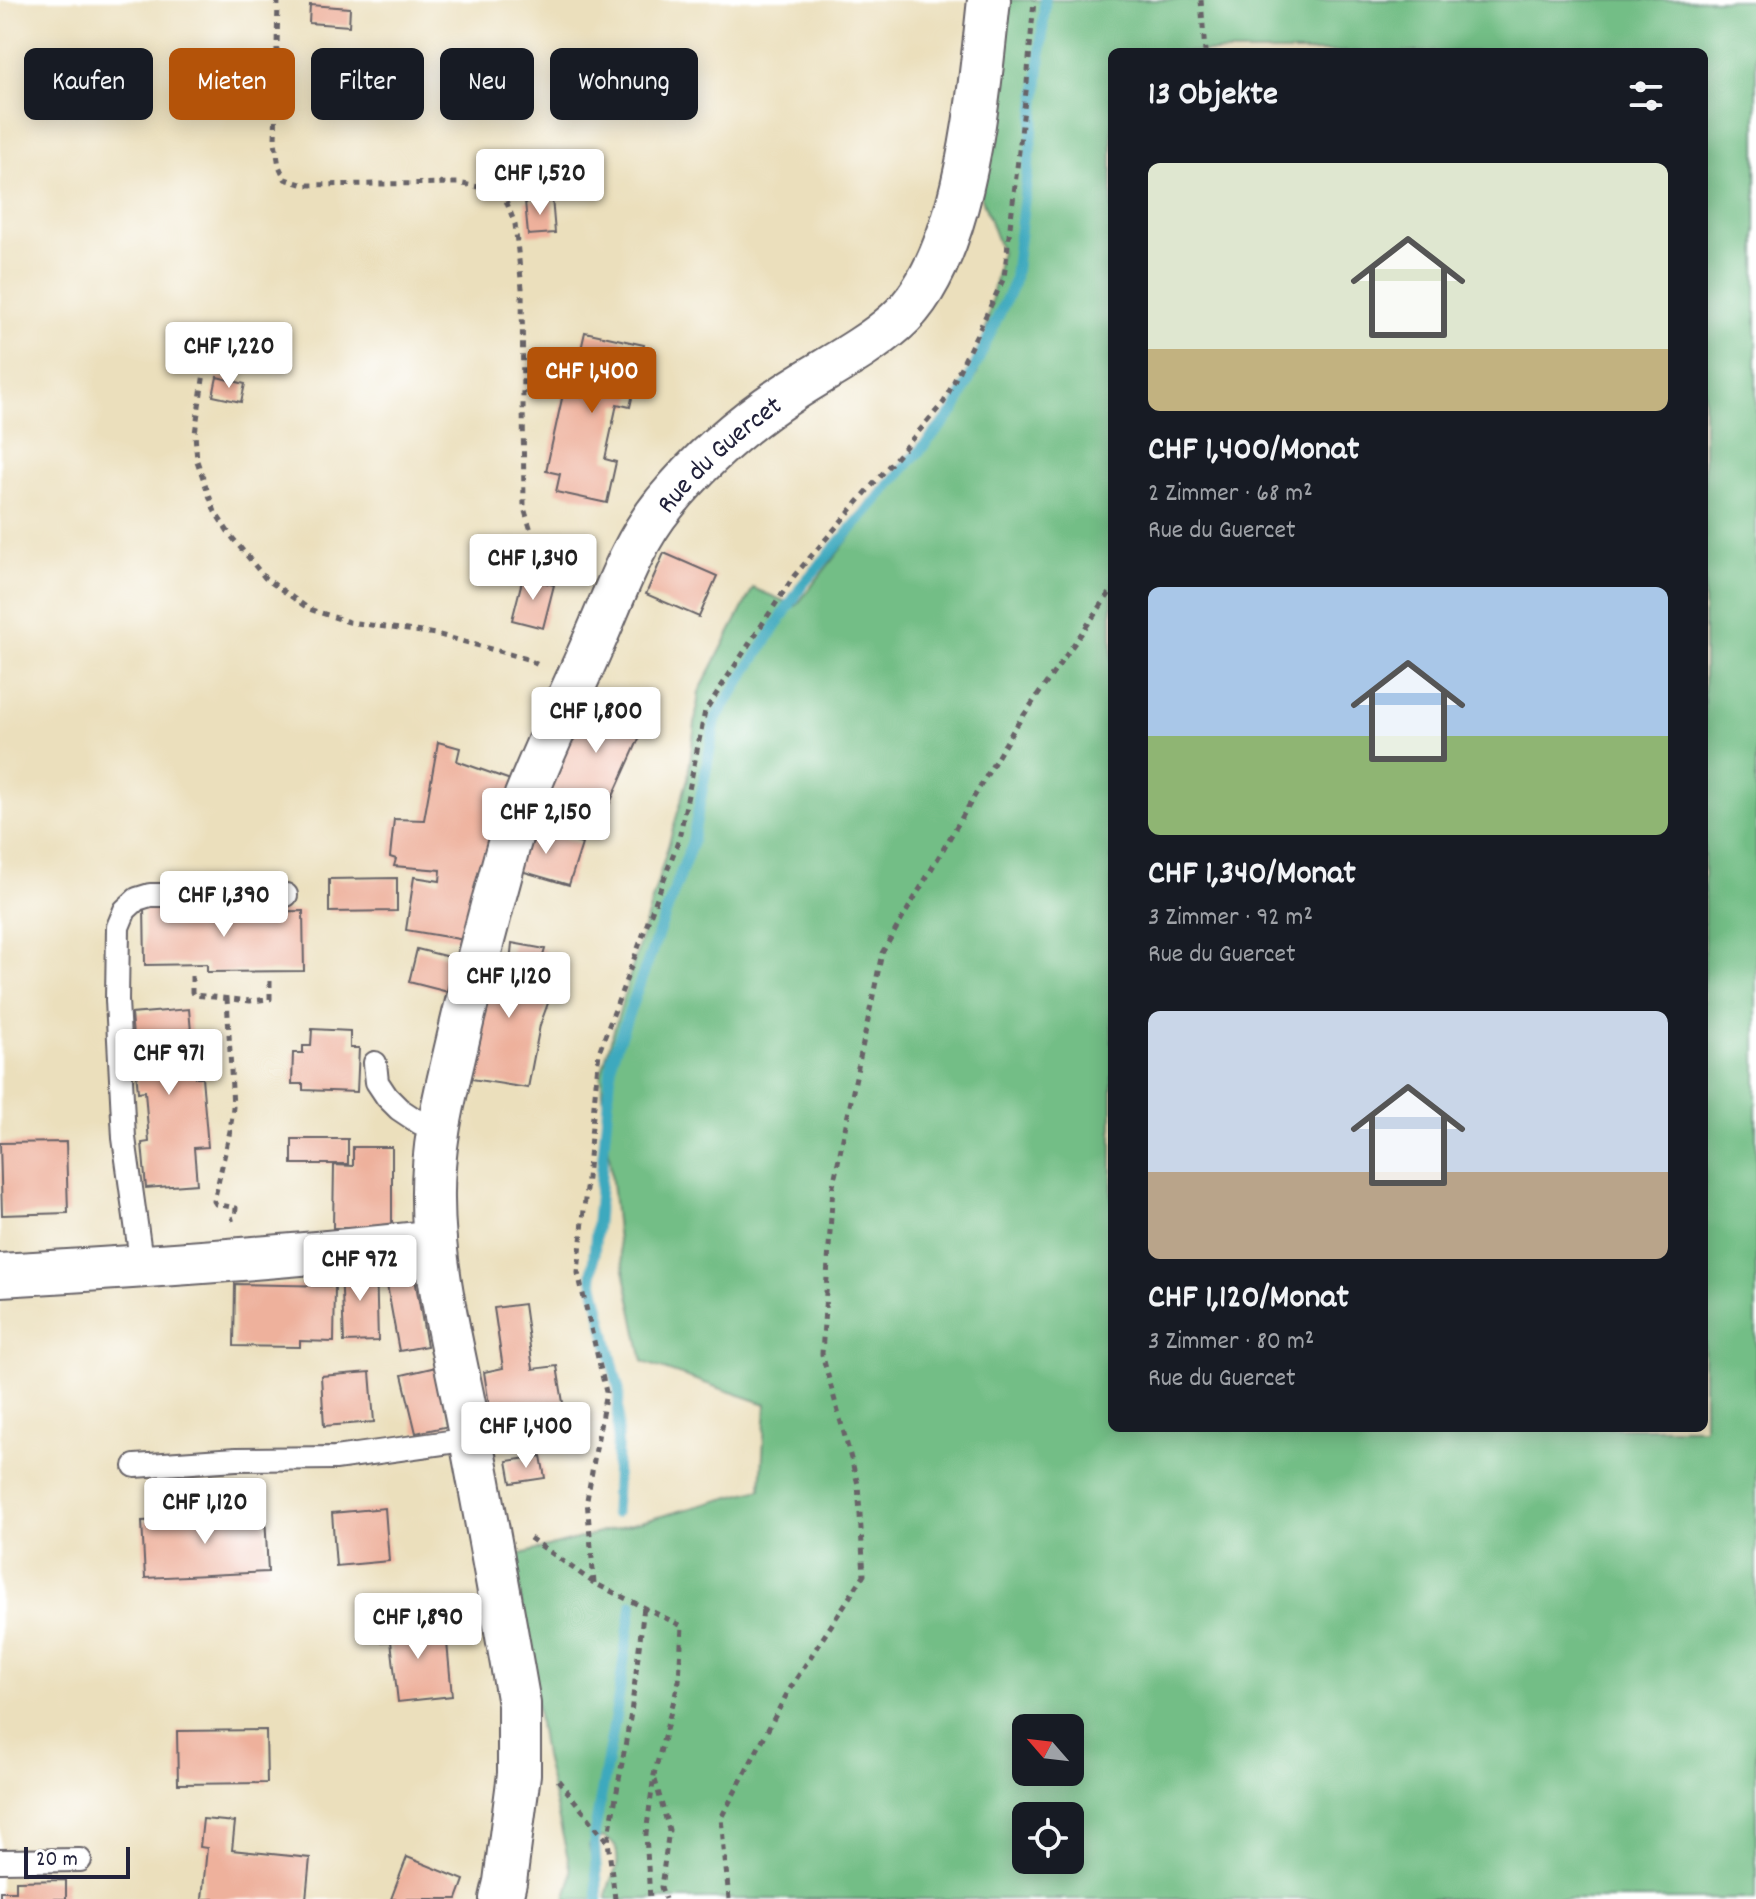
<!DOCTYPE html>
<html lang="de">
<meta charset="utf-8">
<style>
body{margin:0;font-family:Dekko,sans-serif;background:#20242c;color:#f1f3f6;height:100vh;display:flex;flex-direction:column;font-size:30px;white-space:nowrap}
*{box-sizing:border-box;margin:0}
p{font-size:26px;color:#9ea1a6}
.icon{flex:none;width:44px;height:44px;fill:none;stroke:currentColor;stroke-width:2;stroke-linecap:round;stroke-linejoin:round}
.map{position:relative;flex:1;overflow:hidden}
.details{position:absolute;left:1108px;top:48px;width:600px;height:1384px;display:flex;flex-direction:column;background:#171b24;border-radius:12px;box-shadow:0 4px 20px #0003}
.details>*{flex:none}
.banner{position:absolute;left:24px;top:48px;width:760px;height:72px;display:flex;gap:16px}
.needle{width:52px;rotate:298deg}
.controls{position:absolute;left:1012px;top:1714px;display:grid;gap:16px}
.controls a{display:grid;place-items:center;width:72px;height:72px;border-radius:12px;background:#171b24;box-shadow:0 4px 20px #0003;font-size:40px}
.scale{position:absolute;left:24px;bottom:20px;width:106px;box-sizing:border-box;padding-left:8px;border:4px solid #22223b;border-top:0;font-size:22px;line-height:28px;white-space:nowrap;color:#22223b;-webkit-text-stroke:6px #fff;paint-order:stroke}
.price{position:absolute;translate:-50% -68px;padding:0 18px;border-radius:8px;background:#fff;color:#222;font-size:26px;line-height:52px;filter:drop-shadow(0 2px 4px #0008)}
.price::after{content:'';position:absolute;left:50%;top:48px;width:24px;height:18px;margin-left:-12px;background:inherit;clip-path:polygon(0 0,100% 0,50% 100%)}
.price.current{background:#b45309;color:#fff}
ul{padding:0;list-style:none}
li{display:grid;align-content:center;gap:16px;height:424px;padding:0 40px}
li span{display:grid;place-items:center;height:248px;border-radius:12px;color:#555}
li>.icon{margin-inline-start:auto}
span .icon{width:144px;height:144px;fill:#fffc;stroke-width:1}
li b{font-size:34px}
h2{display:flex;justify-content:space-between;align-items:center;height:96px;padding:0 40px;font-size:34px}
.tag{padding:0 28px;border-radius:12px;background:#171b24;box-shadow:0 4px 20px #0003;font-size:28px;line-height:72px}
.tag.current{background:#b45309;color:#fff}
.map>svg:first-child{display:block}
.forest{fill:#73be86;stroke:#4a7060;stroke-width:2;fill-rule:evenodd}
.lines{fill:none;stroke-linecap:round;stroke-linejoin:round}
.stream{stroke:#3ea9be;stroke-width:11}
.building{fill:#eeb19c}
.service-casing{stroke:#686468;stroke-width:26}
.minor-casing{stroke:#686468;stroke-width:46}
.path{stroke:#686468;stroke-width:5;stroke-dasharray:6 6;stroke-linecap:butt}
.service{stroke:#fff;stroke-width:22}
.minor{stroke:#fff;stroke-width:42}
.labels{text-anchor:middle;stroke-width:6;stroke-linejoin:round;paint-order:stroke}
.street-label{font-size:28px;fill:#22223b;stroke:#fff}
</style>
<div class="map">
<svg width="1756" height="1899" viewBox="0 0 1756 1899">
<rect width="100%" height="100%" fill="#fff"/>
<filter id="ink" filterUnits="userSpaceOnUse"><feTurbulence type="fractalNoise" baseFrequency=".0125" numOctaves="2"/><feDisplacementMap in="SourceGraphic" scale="16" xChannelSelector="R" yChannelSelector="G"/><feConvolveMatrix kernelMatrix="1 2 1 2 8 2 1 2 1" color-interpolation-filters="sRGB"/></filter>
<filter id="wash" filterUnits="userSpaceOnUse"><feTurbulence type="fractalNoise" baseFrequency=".006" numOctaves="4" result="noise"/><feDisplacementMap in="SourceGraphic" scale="32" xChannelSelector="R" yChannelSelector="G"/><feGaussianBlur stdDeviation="1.8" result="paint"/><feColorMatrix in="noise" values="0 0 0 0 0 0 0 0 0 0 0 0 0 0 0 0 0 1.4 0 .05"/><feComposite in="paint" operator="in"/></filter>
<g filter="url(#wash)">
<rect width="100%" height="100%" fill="#ebdfbc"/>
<path class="forest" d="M 995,0 L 1756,0 L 1756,1899 L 607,1899 C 606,1875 624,1875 615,1845 L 604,1837 L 590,1842 L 589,1847 L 594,1867 L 593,1885 L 596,1899 L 565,1899 L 570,1884 L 571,1871 L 544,1756 L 514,1556 L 761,1489 L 766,1404 L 643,1362 L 618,1241 L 601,1074 L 688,778 L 699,692 L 753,588 L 796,606 L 977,375 L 1001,251 L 979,190 ZM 1112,52 L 1704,52 L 1704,1428 L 1112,1428 ZM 1026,1728 L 1070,1728 L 1070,1772 L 1026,1772 ZM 1026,1816 L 1070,1816 L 1070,1860 L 1026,1860 Z"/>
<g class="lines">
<g class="stream">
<path d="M 615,1513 L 619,1390 L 592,1276 L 612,1058 L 692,843 L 716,718 L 803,584 L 955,410 L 1014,282 L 1038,86 L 1045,0"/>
<path d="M 598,1899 L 594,1835 L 617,1707 L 632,1604"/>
</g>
</g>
<g id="blocks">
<g class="building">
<path d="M 310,5 L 350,8 L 349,26 L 309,23 Z"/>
<path d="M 552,198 L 555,233 L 528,235 L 525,201 Z"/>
<path d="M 585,332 L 644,345 L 630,407 L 617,404 L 605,459 L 616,462 L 607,503 L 556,492 L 560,474 L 546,471 L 572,353 L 580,354 Z"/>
<path d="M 217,377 L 245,384 L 241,402 L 213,396 Z"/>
<path d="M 664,553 L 717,576 L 699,617 L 646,594 Z"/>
<path d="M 523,577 L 554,585 L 543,628 L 512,620 Z"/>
<path d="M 587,697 L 646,723 L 605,814 L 547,787 Z"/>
<path d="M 438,742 L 460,748 L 457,761 L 516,782 L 471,941 L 406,930 L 414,877 L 440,881 L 441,870 L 394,866 L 396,859 L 390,857 L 394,819 L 424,820 Z"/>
<path d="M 524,827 L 582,844 L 569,885 L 511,868 Z"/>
<path d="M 397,878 L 397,911 L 329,912 L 329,879 Z"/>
<path d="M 219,905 L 219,912 L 303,911 L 304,971 L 207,972 L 207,964 L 145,965 L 144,906 Z"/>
<path d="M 512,943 L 545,949 L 533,990 L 551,995 L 540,1025 L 528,1088 L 465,1078 L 491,960 L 510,963 Z"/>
<path d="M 417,949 L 457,959 L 448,992 L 409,982 Z"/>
<path d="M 189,1009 L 195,1077 L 202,1077 L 208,1147 L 194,1148 L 197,1184 L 146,1188 L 142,1143 L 149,1142 L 145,1091 L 138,1092 L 131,1014 Z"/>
<path d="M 312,1029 L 350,1031 L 350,1048 L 359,1048 L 357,1092 L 303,1090 L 303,1084 L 292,1084 L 293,1053 L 303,1053 L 303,1046 L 311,1046 Z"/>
<rect x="292" y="1139" width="56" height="25"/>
<path d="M 66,1142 L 68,1213 L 2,1215 L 0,1143 Z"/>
<path d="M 353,1147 L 392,1147 L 392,1228 L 333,1228 L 334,1165 L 353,1166 Z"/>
<path d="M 376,1265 L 378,1341 L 344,1342 L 341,1266 Z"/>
<path d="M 415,1279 L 427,1346 L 399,1351 L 387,1285 Z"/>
<path d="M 235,1284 L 335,1286 L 334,1342 L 300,1341 L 300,1347 L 234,1346 Z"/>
<path d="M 524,1304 L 533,1369 L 557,1366 L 566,1421 L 506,1431 L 504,1422 L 492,1424 L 484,1372 L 503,1368 L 494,1308 Z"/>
<path d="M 436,1367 L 449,1426 L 416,1433 L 402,1375 Z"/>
<path d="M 370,1372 L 374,1422 L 324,1426 L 321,1376 Z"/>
<path d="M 541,1456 L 545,1478 L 511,1483 L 507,1461 Z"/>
<path d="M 385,1508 L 389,1561 L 336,1566 L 332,1513 Z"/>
<path d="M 265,1515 L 268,1572 L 145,1578 L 142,1521 Z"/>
<path d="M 417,1620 L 419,1635 L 446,1632 L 452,1696 L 398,1702 L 391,1641 L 380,1642 L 379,1624 Z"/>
<path d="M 266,1730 L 267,1783 L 178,1784 L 177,1731 Z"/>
<path d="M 203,1819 L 235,1822 L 232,1850 L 310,1858 L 306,1899 L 202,1899 L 207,1848 L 200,1847 Z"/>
<path d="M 407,1857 L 464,1880 L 457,1899 L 391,1899 Z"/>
<path d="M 66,1880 L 66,1899 L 0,1899 L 0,1891 L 16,1891 L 16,1881 Z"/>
</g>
</g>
</g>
<g filter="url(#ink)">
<use href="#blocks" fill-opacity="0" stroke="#686468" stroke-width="2"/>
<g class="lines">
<g class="service-casing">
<g id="service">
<path d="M 375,1063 L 377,1082 L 387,1097 L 399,1109 L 420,1123 L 438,1126"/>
<path d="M 142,1267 L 124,1138 L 117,1000 L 118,927 L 125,910 L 137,899 L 150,895 L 286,895"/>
<path d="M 135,1466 L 236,1459 L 335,1458 L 471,1439"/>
<path d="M 0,1861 L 80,1860"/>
</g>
</g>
<g class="minor-casing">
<g id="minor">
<path d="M 0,1275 C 145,1267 291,1257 435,1241"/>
<path id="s1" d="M 501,1899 L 505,1882 L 519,1774 L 519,1704 C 502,1607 485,1511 466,1414 C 452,1343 433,1271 433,1199 C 432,1138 447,1089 460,1031 C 470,987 482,945 493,902 C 502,872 508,841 520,811 C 541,755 568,701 592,646 C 614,597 631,544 665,503 C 701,459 746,420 793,390 C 827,368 865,349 896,322 C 967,260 979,90 989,0"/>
</g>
</g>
<g class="path">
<path d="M 278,0 L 275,142 L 279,166 L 285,179 L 304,185 L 458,183 L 489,189 L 505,198 L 515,224 L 522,288 L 524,508 L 537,550 L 560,574 L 579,584"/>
<path d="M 1201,0 L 1205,52"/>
<path d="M 205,366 L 195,433 L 197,461 L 215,512 L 231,536 L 265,578 L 309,609 L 349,622 L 436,634 L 527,659 L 542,667"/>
<path d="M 192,976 L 192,992 L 194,995 L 250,1001 L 270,999 L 270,975"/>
<path d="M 227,998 L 233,1107 L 230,1131 L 214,1201 L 216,1204 L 236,1208 L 235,1218 L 231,1219"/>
<path d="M 530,1538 L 594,1583 L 682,1626 L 679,1681 L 654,1775 L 646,1834 L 650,1899"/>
<path d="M 594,1583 L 587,1500 L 606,1392 L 578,1273 L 599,1052 L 679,839 L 705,711 L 794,576 L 944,402 L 1004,278 L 1027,83 L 1034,0"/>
<path d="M 558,1780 L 607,1841"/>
<path d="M 655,1780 L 669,1830 L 661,1887 L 665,1899"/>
<path d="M 615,1899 L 608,1841 L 631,1713 L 644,1607"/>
<path d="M 729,1899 L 721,1818 L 789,1690 L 864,1575 L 858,1484 L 822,1354 L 833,1186 L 882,953 L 1014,729 L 1112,590"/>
</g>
<use href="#service" class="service"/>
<use href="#minor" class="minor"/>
</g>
</g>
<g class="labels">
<g class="street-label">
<text dy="10" stroke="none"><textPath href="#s1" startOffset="1522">Rue du Guercet</textPath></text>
</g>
</g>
</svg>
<div class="controls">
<a><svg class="needle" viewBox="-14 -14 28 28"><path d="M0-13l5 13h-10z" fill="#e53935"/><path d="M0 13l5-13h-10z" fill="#9ea1a6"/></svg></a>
<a><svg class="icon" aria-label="locate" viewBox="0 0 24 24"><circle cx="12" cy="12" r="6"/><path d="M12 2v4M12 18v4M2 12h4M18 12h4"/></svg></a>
</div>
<div class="scale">20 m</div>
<b class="price" style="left:540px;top:217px">CHF 1,520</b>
<b class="price" style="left:229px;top:390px">CHF 1,220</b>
<b class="price current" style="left:592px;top:415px">CHF 1,400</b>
<b class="price" style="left:533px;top:602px">CHF 1,340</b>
<b class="price" style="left:596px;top:755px">CHF 1,800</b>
<b class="price" style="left:546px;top:856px">CHF 2,150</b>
<b class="price" style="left:224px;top:939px">CHF 1,390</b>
<b class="price" style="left:509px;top:1020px">CHF 1,120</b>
<b class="price" style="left:169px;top:1097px">CHF 971</b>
<b class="price" style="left:360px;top:1303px">CHF 972</b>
<b class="price" style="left:526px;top:1470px">CHF 1,400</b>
<b class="price" style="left:205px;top:1546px">CHF 1,120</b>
<b class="price" style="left:418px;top:1661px">CHF 1,890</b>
<div class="banner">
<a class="tag">Kaufen</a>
<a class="tag current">Mieten</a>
<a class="tag">Filter</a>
<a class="tag">Neu</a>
<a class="tag">Wohnung</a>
</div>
<section class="details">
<h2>13 Objekte<svg class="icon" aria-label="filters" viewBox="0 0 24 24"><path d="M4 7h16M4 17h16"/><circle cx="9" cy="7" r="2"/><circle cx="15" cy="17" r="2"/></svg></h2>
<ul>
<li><span style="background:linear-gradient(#dfe7d0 75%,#c2b280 0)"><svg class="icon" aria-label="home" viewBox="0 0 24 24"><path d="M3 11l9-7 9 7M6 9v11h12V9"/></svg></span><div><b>CHF 1,400/Monat</b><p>2 Zimmer · 68 m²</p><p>Rue du Guercet</p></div></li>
<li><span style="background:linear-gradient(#a9c7e8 60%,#8fb573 0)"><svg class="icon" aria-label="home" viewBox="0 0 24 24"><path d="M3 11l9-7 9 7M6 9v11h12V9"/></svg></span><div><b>CHF 1,340/Monat</b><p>3 Zimmer · 92 m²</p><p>Rue du Guercet</p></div></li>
<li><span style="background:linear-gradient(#c9d6e8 65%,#b9a48a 0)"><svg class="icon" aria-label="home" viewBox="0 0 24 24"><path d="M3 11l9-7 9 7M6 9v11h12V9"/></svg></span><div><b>CHF 1,120/Monat</b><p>3 Zimmer · 80 m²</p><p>Rue du Guercet</p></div></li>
</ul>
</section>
</div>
